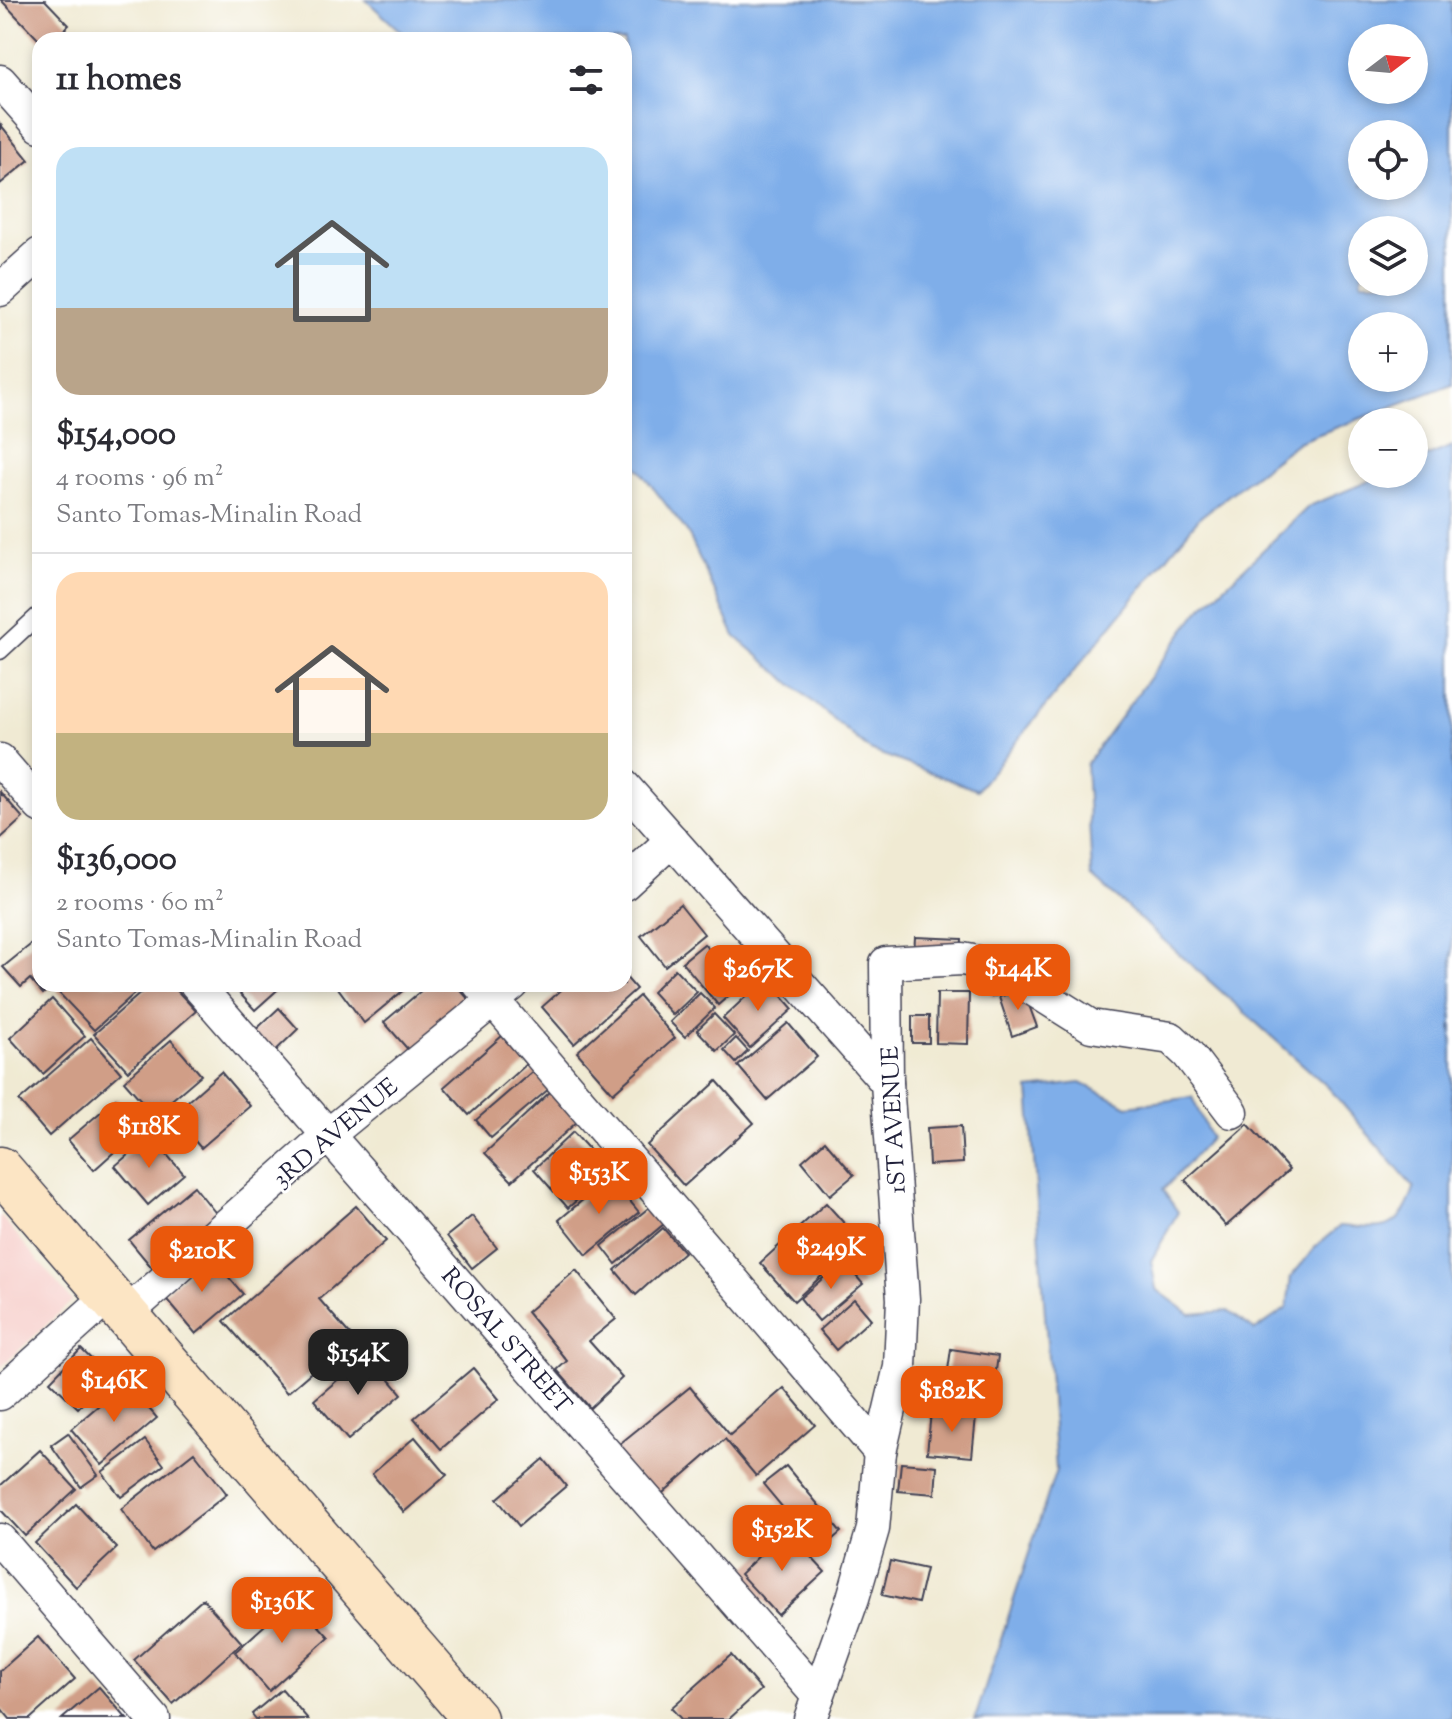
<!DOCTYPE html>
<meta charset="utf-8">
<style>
body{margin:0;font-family:"Sorts Mill Goudy",serif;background:#f7f7f7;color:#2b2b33;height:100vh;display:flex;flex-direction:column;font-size:30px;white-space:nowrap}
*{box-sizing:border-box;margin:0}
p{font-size:26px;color:#7c7c81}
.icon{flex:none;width:44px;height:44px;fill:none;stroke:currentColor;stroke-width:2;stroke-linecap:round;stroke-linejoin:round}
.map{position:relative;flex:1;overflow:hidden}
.sheet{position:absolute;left:32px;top:32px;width:600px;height:960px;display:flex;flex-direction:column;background:#fff;border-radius:24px;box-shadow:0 4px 12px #0003}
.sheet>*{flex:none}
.needle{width:52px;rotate:74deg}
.controls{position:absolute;left:1348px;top:24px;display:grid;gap:16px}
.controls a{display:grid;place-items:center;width:80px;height:80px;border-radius:50%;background:#fff;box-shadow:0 4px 12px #0003;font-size:40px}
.price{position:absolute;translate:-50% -68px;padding:0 18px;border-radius:16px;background:#ea580c;color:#fff;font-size:26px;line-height:52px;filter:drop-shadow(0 2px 4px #0008)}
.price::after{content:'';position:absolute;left:50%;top:48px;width:24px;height:18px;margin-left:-12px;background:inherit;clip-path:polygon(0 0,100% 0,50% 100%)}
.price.on{background:#222;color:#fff}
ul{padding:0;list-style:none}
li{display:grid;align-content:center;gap:16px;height:424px;padding:0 24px}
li+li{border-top:2px solid #e1e1e2}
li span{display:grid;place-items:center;height:248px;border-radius:24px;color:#555}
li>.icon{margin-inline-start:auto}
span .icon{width:144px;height:144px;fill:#fffc;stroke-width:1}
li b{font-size:34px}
h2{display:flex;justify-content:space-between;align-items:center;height:96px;padding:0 24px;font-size:34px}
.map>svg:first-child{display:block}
.built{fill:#f7d0cc}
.water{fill:#7faee9;stroke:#506892;stroke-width:2;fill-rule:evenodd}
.building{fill:#d09e87}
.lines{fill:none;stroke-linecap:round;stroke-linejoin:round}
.service-casing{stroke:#414052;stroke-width:19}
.minor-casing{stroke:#414052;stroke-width:35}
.secondary-casing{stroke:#414052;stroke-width:47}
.service{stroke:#fff;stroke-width:16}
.minor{stroke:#fff;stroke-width:32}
.secondary{stroke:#fce5c4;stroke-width:44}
.labels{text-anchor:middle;stroke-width:6;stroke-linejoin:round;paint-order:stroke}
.street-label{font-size:24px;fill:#22223b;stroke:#fff}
</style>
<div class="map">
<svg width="1452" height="1719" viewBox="0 0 1452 1719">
<rect width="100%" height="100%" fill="#fff"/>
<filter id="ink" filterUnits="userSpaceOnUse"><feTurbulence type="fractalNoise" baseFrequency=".0125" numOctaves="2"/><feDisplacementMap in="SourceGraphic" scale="16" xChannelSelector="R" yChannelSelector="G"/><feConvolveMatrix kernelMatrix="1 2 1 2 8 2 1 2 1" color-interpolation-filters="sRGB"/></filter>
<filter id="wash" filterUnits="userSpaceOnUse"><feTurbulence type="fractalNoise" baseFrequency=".006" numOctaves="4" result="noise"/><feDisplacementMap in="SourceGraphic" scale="32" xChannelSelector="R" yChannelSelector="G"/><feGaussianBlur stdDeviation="1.8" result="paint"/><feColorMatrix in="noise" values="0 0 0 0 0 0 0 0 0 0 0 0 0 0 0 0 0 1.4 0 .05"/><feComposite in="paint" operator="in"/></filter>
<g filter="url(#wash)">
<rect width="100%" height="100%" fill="#f0ead3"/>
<path class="built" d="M 0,1215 L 72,1301 L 0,1368 Z"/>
<g class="water">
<path d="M 366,0 L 1452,0 L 1452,384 L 1298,442 L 1199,518 L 977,790 L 870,750 L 735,636 L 688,533 L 624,450 L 624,40 L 410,40 ZM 1362,38 L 1414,38 L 1414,90 L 1362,90 ZM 1362,134 L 1414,134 L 1414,186 L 1362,186 ZM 1362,230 L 1414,230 L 1414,282 L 1362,282 ZM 1362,326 L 1414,326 L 1414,378 L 1362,378 Z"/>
<path d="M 1452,446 L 1452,1719 L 975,1719 L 1056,1470 L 1029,1089 L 1081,1083 L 1128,1106 L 1192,1097 L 1211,1138 L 1163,1190 L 1178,1212 L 1151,1261 L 1156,1289 L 1190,1314 L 1228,1311 L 1255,1330 L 1287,1308 L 1291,1277 L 1317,1245 L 1340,1226 C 1383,1229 1400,1234 1414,1188 L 1328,1087 L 1092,876 L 1086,764 L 1197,613 L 1309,506 L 1386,474 L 1414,474 L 1414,462 Z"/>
</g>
<g id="blocks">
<g class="building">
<path d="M 1,0 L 45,0 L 69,25 L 53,40 L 39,40 Z"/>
<path d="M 0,124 L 29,160 L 0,184 Z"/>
<path d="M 0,792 L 23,818 L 0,839 Z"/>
<path d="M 680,904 L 704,934 L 665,966 L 641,936 Z"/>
<path d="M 40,937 L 40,984 L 54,984 L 43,994 L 30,979 L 21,987 L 3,967 Z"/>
<path d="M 915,937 L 962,939 L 961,958 L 914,956 Z"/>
<path d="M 704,944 L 740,986 L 718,1005 L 682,962 Z"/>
<path d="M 675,969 L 697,992 L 673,1015 L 652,992 Z"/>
<path d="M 624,975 L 636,989 L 574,1044 L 542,1007 L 568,984 L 624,984 Z"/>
<path d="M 1010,977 L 1014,990 L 992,997 L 988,985 Z"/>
<path d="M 766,978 L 793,1009 L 750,1048 L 723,1018 Z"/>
<path d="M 64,984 L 145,984 L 94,1030 L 57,991 Z"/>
<path d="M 151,984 L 171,984 L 196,1011 L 128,1071 L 94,1034 Z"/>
<path d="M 231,984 L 284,984 L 255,1010 Z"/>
<path d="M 335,984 L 411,984 L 364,1023 Z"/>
<path d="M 429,984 L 455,984 L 471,1002 L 411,1053 L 384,1022 Z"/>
<path d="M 1023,989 L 1037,1027 L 1012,1036 L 999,997 Z"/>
<path d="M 700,993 L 715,1008 L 685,1037 L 670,1022 Z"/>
<path d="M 937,993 L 969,993 L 968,1044 L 936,1043 Z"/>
<path d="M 639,996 L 675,1038 L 613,1093 L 577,1052 Z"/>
<path d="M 52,999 L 85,1036 L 43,1074 L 10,1038 Z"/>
<path d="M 279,1008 L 298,1029 L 268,1058 L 248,1037 Z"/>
<path d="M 714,1014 L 734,1035 L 717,1051 L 697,1030 Z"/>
<rect x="912" y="1016" width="17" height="27"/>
<path d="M 788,1023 L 817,1057 L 767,1100 L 738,1066 Z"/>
<path d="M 502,1036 L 526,1064 L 469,1115 L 444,1087 Z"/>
<path d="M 91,1038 L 121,1073 L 49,1136 L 19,1101 Z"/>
<path d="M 736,1038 L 748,1051 L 736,1063 L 724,1050 Z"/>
<path d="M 171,1040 L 201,1075 L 154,1115 L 124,1081 Z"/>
<path d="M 534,1070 L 550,1088 L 491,1138 L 476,1120 Z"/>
<path d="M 221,1072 L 250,1106 L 201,1148 L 172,1115 Z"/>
<path d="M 717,1081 L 754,1123 L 684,1186 L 647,1145 Z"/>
<path d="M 551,1091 L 578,1121 L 512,1181 L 485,1153 Z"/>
<path d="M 116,1099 L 141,1128 L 94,1170 L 68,1140 Z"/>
<path d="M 1248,1124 L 1289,1170 L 1226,1226 L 1185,1180 Z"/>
<path d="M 961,1126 L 963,1163 L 929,1165 L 927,1128 Z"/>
<path d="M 573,1132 L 609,1171 L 568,1208 L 534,1169 Z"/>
<path d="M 150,1136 L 184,1174 L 148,1205 L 115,1166 Z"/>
<path d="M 825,1141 L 854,1175 L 830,1195 L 802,1161 Z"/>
<path d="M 610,1177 L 639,1212 L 587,1255 L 559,1220 Z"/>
<path d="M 194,1186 L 218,1216 L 153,1269 L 129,1240 Z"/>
<path d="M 826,1203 L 860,1241 L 794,1301 L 760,1263 Z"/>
<path d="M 356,1206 L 386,1241 L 319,1299 L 352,1337 L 287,1393 L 224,1321 Z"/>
<path d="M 651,1206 L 665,1223 L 616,1264 L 602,1246 Z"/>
<path d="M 472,1216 L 497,1248 L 472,1268 L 447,1236 Z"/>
<path d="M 663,1228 L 684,1252 L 636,1295 L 615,1270 Z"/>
<path d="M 209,1254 L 243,1294 L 196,1334 L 162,1294 Z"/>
<path d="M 843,1261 L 863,1284 L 819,1321 L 800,1298 Z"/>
<path d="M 576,1270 L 616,1319 L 589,1341 L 622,1378 L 590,1408 L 557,1370 L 567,1361 L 527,1312 Z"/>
<path d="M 854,1299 L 871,1319 L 836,1350 L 819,1330 Z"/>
<path d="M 81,1349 L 109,1376 L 78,1408 L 50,1381 Z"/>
<path d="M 951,1349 L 998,1356 L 992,1398 L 945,1391 Z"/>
<path d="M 368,1354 L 402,1394 L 348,1440 L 314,1400 Z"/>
<path d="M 473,1368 L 499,1399 L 441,1449 L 414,1418 Z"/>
<path d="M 126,1382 L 157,1418 L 102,1465 L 71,1429 Z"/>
<path d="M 690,1387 L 730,1435 L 784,1388 L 815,1425 L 756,1476 L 725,1439 L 657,1498 L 612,1450 Z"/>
<path d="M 931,1412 L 976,1416 L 972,1457 L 927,1453 Z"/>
<path d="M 68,1433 L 98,1475 L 81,1487 L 51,1445 Z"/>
<path d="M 415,1437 L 447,1475 L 404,1512 L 372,1474 Z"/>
<path d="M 145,1440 L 164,1465 L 121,1497 L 102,1472 Z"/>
<path d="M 40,1450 L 76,1489 L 25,1536 L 0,1509 L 0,1486 Z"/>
<path d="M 194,1452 L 227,1494 L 153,1552 L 121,1509 Z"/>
<path d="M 544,1459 L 566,1486 L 519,1526 L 497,1499 Z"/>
<path d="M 901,1463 L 937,1466 L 935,1494 L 898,1491 Z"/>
<path d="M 786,1466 L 841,1532 L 819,1551 L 763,1484 Z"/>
<path d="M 76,1504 L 117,1548 L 76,1587 L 35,1543 Z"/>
<path d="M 786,1530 L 825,1572 L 778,1615 L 740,1574 Z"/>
<path d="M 890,1561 L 926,1569 L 918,1603 L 882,1595 Z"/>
<path d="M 203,1599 L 242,1643 L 173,1704 L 134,1660 Z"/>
<path d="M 294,1599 L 329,1637 L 269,1691 L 235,1652 Z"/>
<path d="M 38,1637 L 75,1679 L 30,1719 L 10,1719 L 0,1707 L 0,1671 Z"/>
<path d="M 731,1655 L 761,1690 L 729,1719 L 681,1719 L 671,1708 Z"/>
<path d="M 99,1687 L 127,1719 L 62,1719 Z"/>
<path d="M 282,1689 L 308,1719 L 256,1719 L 252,1714 Z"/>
</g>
</g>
</g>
<g filter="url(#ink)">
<use href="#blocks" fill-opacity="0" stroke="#414052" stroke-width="2"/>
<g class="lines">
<g class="service-casing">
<path id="service" d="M 0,651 L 40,614"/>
</g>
<g class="minor-casing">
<g id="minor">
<path d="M 0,81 L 40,126"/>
<path d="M 0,290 L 40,254"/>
<path d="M 0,760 L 40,806"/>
<path d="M 624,786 L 887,1083"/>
<path d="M 624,884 L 672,840"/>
<path d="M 196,984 L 818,1696"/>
<path d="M 479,984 L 880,1452"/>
<path d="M 125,1315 L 328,1135 L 513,984"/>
<path d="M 0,1394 L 109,1296"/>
<path d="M 0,1540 L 154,1719"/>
<path d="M 810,1719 L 853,1598 L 873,1529 L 880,1452 L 900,1367 L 903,1299 L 887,1083 L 886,963 L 962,959 L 994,965 L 1091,1026 L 1171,1038 L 1188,1054 L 1232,1112"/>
</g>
</g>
<g class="secondary-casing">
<path id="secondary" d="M 0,1169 L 475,1719"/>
</g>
<use href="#service" class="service"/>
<use href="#minor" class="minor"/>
<use href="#secondary" class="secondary"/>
</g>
</g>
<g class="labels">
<g class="street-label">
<text transform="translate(893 1120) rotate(-93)" y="8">1ST AVENUE</text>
<text transform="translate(335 1132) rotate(-40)" y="8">3RD AVENUE</text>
<text transform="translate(507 1340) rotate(49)" y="8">ROSAL STREET</text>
</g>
</g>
</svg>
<div class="controls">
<a><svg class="needle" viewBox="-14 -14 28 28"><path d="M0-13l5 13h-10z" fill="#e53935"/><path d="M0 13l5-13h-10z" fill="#7c7c81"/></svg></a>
<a><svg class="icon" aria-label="locate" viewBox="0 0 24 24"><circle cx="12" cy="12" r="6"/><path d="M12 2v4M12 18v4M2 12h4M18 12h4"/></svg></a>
<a><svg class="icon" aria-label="layers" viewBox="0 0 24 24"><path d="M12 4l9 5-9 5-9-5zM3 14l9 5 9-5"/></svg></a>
<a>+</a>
<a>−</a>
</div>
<b class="price" style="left:1018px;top:1012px">$144K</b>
<b class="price" style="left:758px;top:1013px">$267K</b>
<b class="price" style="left:149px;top:1170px">$118K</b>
<b class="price" style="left:599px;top:1216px">$153K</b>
<b class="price" style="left:831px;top:1291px">$249K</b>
<b class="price" style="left:202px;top:1294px">$210K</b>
<b class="price on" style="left:358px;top:1397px">$154K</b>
<b class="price" style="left:114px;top:1424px">$146K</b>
<b class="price" style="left:952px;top:1434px">$182K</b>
<b class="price" style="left:782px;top:1573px">$152K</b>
<b class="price" style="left:282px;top:1645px">$136K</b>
<section class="sheet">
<h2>11 homes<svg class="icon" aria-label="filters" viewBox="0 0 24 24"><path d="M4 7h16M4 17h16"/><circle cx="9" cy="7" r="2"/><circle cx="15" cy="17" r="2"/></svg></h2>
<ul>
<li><span style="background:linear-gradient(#bfe0f5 65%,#b9a48a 0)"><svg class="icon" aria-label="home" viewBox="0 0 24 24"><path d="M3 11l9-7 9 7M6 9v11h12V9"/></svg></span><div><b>$154,000</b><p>4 rooms · 96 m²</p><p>Santo Tomas-Minalin Road</p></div></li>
<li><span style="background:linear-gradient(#ffd9b3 65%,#c2b280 0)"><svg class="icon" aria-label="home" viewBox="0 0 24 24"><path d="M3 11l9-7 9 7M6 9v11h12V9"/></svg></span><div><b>$136,000</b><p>2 rooms · 60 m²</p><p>Santo Tomas-Minalin Road</p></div></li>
</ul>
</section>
</div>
